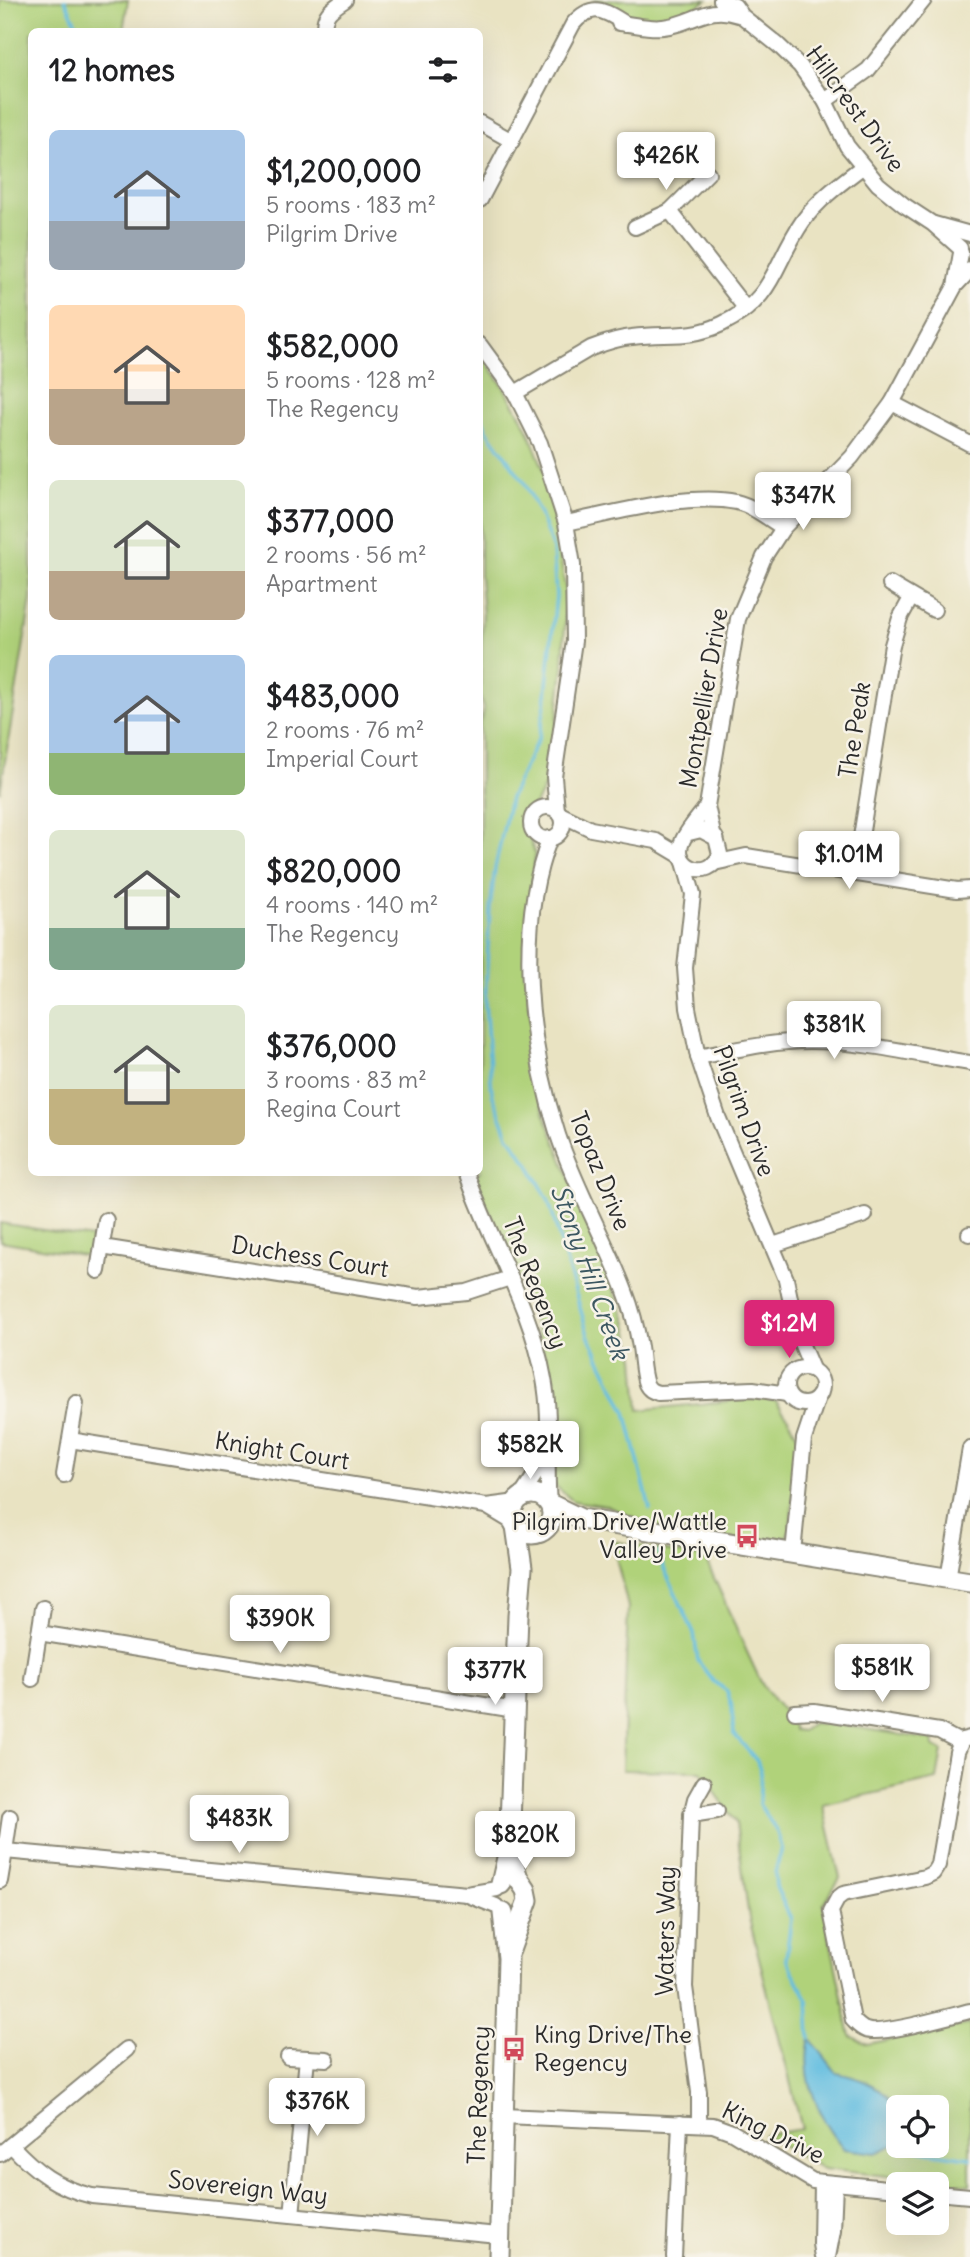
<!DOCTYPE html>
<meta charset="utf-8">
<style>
body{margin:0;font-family:Delius,sans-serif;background:#f6f6f6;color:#202124;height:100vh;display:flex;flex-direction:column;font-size:26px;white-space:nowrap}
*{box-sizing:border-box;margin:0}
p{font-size:23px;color:#757577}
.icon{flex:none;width:38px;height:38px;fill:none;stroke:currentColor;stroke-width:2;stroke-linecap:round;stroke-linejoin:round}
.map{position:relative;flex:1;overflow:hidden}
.drawer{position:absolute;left:28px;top:28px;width:455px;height:1148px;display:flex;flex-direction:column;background:#fff;border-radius:10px;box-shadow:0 7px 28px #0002}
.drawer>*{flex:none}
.fabs{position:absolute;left:886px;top:2095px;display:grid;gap:14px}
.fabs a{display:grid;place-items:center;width:63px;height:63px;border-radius:10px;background:#fff;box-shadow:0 7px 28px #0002;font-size:35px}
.price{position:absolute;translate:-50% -60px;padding:0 16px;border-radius:7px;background:#fff;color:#222;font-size:23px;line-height:46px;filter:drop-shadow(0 2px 4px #0008)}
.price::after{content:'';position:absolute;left:50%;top:42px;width:21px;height:16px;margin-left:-10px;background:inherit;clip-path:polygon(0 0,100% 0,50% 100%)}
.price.on{background:#db2777;color:#fff}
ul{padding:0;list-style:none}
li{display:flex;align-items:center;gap:21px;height:175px;padding:0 21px}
li span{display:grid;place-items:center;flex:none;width:196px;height:140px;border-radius:10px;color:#555}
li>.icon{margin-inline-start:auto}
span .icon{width:84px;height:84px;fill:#fffc;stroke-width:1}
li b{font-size:30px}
h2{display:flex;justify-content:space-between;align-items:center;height:84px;padding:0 21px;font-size:30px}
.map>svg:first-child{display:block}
.green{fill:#b0d27a;stroke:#6e7e52;stroke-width:2;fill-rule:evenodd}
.water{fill:#62bde0;stroke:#467486;stroke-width:2}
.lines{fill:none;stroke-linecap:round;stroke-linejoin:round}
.stream{stroke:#62bde0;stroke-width:3.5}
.street-casing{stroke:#8a8776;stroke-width:18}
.secondary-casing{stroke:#8a8776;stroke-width:23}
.street{stroke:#fff;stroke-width:14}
.secondary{stroke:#fff;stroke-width:19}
.labels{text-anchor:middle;stroke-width:5;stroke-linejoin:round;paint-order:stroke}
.street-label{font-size:24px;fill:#2b2b2b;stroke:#f7f3e8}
.poi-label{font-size:24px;fill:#2b2b2b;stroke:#f7f3e8;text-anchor:end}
.water-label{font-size:26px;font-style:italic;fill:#3c5761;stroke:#f7f3e8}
</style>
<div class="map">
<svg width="970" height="2257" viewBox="0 0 970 2257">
<rect width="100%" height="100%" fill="#f7f3e8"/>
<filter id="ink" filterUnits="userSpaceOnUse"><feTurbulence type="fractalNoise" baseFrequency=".0143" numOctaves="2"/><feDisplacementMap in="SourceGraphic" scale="14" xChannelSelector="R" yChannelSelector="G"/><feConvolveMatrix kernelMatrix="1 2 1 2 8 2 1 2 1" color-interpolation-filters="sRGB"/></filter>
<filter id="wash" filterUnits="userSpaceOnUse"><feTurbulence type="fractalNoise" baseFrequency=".00686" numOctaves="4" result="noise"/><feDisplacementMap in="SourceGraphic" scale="28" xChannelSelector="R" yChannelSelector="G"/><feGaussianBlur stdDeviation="1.57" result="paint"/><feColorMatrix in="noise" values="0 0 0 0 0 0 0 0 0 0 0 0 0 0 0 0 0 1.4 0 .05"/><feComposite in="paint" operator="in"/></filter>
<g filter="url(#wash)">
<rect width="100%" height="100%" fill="#e9e3c2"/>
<g class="green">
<path d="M 0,0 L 128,0 L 123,31 L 32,32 L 31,599 L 0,792 Z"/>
<path d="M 594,0 L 707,0 C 670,25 632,28 594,0 Z"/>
<path d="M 480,352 L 503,386 L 526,425 L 549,483 L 566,593 L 563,668 L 555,740 L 546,784 L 525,823 L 535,855 L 525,949 L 535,1076 L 544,1113 L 627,1323 L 635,1358 L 639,1410 L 760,1398 L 776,1401 L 791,1423 L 799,1439 L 790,1530 L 785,1540 L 771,1546 L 650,1525 L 607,1506 L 573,1501 L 552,1483 L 556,1437 L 551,1379 L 530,1307 L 473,1173 L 480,1172 L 480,723 L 484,710 L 480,696 L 483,613 L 480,575 Z"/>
<path d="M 0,1223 L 92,1238 L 89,1256 L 0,1241 Z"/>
<path d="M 612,1541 L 705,1558 C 724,1599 741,1641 761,1682 C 770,1699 790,1714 794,1730 L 802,1731 L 812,1723 L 841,1725 L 934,1740 L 933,1746 L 942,1751 L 937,1779 L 823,1805 L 840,1878 L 823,1905 L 850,2036 L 867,2044 L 970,2024 L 970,2185 L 823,2169 L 764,2135 L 802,2129 L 749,1918 L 736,1823 L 701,1771 L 622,1770 L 628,1607 ZM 898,2107 L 936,2107 L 936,2146 L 898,2146 Z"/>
</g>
<path class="water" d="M 810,2038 L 837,2073 C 875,2081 908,2099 896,2144 L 876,2153 L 844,2149 C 819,2119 800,2077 810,2038 Z"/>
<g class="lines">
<g class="stream">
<path d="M 65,0 L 80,32"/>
<path d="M 480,410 L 486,429 L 524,482 L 539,512 L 553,549 L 556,596 L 545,704 L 539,737 L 510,798 L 495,868 L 490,908 L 485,1003 L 492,1094 L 508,1135 L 529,1165 L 548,1199 L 588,1335 L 626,1412 L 650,1509"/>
<path d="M 659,1553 L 661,1562 L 694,1633 L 698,1661 L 713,1681 L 727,1691 L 732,1707 L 734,1734 L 757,1761 L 761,1773 L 759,1804 L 777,1832 L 782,1848 L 775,1873 L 776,1887 L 791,1919 L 786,1959 L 808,2000 L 810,2038"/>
<path d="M 905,2146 L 927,2152 L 970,2158"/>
</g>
</g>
</g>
<g filter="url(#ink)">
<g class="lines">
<g class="street-casing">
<g id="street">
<path d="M 721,0 L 735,6 L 742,16 L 778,45 L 800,66 L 825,101 L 847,146 L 878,184 L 904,205 L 933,224 L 960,248"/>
<path d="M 619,23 C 634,24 648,29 663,27 C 693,24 707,4 738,15"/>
<path d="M 325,32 C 321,15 333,8 345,0"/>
<path d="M 825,101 L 868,70 L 924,0"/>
<path d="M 480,123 L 512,141"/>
<path d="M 480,200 L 573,24 C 592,2 604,10 626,24"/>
<path d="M 670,211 L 746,309"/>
<path d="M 934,224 L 970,234"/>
<path d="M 635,227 L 670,211 L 708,173"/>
<path d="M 955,286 L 961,253"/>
<path d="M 480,345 L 515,393 L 540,443 L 566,523 L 573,565 L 574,641 L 554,777 L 557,811"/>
<path d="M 515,393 L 591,348 C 604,343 618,338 632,337 C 666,332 688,340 722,324 C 776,298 773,264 803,221 C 819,199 841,183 862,167"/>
<path d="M 892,403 L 970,444"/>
<path d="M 566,523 C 614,513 689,492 736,502 C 753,506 768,518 783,528"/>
<path d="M 890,584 L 934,610"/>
<circle cx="547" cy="823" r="16"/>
<path d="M 560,814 L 591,829 L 656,841 L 681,856"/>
<path d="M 689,833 L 701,830 L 716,838 L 720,854 C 709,883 671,866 682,842 C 686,831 700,816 707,806"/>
<path d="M 713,834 L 707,806 L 738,619 L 764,557 L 783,528 L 852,457 L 892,403 L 955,286 L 970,270"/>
<path d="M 550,838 C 515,927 529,1046 558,1135 C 576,1189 605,1238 625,1291 C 632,1309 637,1329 640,1347 C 642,1359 642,1373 646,1384 C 649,1390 652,1391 658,1393 L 753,1389 L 787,1394"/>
<path d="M 684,862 L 693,894 L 685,968 L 688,1008 L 698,1057 L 718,1117 L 786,1279 L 798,1336 L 812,1369"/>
<path d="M 714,863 L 746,856 L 957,890 L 970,889"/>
<path d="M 855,874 L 892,645 L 900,618 L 911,598"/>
<path d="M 698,1057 C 735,1050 772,1041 810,1041 C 863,1041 918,1055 970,1063"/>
<path d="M 466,1172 C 490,1242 531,1306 544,1379 C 552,1420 545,1461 549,1503"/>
<path d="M 969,1234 L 970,1234"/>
<path d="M 773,1245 L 865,1215"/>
<path d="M 102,1247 L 418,1297 L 467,1292 L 510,1278"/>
<path d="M 98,1271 L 106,1220"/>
<circle cx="804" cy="1386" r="18"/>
<path d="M 70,1440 L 486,1506 L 517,1502"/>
<path d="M 64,1475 L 76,1403"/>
<path d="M 520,1498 L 546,1458"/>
<path d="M 486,1506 L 514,1523"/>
<path d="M 793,1553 L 804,1439 L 818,1397"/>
<path d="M 948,1579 L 970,1448"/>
<path d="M 39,1633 L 515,1710"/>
<path d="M 32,1679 L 43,1608"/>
<path d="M 795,1712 L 814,1711 L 939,1731 L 960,1742"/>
<path d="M 970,1738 L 962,1740 L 957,1752 L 938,1865 L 933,1873 L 925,1877 L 843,1894 L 838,1898 L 831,1911 L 853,2020 C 857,2024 860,2028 866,2030 C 882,2036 949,2016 970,2011"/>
<path d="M 691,1815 L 717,1811"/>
<path d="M 10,1817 L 5,1851 L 467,1894 L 497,1889"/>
<path d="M 0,1881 L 5,1851"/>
<path d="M 468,1895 L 496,1906"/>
<path d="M 288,2057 L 327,2059"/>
<path d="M 503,2116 L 713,2125 L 732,2132 L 813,2181 L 898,2189"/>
<path d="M 699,2123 L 699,2092 L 685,1987 L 691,1815 L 695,1799 L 704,1783"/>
<path d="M 11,2145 C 35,2171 57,2188 92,2196 L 498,2235"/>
<path d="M 0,2154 L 127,2049"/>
<path d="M 822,2182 L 821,2244 L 823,2257"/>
<path d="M 936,2193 L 970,2196"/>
<path d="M 292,2215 L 307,2058"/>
<path d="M 674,2257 L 680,2123"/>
<path d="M 828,2257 L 833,2231 L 835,2184"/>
</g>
</g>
<g class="secondary-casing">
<g id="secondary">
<circle cx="532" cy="1514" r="20"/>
<path d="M 550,1504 L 581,1519 L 970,1582"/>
<path d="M 509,1851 L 518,1878 L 526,1890 L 528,1900 L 510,1950"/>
<path d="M 501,1884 L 509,1849 L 518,1616 L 522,1568 L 516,1526"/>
<path d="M 499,2257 L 508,1958 L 503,1913"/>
</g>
</g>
<use href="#street" class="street"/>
<use href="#secondary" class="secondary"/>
</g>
</g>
<defs>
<g id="bus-bare" transform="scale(1.89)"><path d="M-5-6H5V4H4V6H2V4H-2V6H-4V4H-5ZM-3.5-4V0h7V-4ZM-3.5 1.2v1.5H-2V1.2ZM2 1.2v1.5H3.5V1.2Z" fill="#d1495b" stroke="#f7f3e8" stroke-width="2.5" paint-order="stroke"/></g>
</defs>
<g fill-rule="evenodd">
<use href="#bus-bare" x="747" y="1536"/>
<use href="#bus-bare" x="514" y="2049"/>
</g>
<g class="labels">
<g class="street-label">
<text transform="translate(855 109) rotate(54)" y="8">Hillcrest Drive</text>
<text transform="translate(704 698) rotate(-80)" y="8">Montpellier Drive</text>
<text transform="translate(855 730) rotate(-81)" y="8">The Peak</text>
<text transform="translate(744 1111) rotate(70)" y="8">Pilgrim Drive</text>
<text transform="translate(600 1171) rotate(68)" y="8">Topaz Drive</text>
<text transform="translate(310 1257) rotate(9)" y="8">Duchess Court</text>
<text transform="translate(535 1283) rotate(69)" y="8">The Regency</text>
<text transform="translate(282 1451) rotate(9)" y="8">Knight Court</text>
<text transform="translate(666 1931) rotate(-89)" y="8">Waters Way</text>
<text transform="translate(479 2095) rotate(-88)" y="8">The Regency</text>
<text transform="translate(773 2133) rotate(26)" y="8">King Drive</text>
<text transform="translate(248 2188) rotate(6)" y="8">Sovereign Way</text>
</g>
<g class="poi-label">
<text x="727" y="1530">Pilgrim Drive/Wattle<tspan x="727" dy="28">Valley Drive</tspan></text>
<text x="534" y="2043" text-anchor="start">King Drive/The<tspan x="534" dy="28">Regency</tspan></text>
</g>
<g class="water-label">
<text transform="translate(590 1272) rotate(70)" y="9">Stony Hill Creek</text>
</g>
</g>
</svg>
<div class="fabs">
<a><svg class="icon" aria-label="locate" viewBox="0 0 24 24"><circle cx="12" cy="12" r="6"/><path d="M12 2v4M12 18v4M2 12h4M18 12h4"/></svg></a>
<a><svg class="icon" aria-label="layers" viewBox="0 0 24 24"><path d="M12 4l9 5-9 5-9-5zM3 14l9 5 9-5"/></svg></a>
</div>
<b class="price" style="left:666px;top:192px">$426K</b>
<b class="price" style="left:803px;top:532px">$347K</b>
<b class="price" style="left:849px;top:891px">$1.01M</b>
<b class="price" style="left:834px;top:1061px">$381K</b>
<b class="price on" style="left:789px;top:1360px">$1.2M</b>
<b class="price" style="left:530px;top:1481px">$582K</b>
<b class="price" style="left:280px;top:1655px">$390K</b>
<b class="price" style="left:882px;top:1704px">$581K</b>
<b class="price" style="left:495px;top:1707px">$377K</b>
<b class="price" style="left:239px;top:1855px">$483K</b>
<b class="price" style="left:525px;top:1871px">$820K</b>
<b class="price" style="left:317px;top:2138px">$376K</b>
<section class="drawer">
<h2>12 homes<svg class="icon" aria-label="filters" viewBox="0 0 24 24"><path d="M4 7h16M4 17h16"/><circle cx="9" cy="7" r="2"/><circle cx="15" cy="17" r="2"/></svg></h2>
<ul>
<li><span style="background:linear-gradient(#a9c7e8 65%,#9aa5b1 0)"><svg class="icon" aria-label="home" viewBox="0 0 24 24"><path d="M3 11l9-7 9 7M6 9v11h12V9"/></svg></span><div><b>$1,200,000</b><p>5 rooms · 183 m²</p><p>Pilgrim Drive</p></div></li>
<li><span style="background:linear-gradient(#ffd9b3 60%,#b9a48a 0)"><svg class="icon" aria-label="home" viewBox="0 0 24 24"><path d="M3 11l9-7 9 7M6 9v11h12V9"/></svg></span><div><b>$582,000</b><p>5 rooms · 128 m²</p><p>The Regency</p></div></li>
<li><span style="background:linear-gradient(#dfe7d0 65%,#b9a48a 0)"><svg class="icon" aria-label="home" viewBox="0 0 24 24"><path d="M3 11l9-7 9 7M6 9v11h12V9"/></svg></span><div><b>$377,000</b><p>2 rooms · 56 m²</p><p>Apartment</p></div></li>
<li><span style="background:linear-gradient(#a9c7e8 70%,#8fb573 0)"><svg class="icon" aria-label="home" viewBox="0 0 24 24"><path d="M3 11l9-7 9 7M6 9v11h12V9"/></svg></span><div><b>$483,000</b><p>2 rooms · 76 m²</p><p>Imperial Court</p></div></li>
<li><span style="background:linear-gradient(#dfe7d0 70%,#7fa58c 0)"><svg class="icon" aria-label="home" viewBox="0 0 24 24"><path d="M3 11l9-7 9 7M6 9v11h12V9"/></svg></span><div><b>$820,000</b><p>4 rooms · 140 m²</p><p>The Regency</p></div></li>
<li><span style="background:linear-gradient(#dfe7d0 60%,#c2b280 0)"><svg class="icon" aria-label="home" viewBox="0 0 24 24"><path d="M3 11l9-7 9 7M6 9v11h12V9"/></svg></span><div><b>$376,000</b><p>3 rooms · 83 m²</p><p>Regina Court</p></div></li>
</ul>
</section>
</div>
